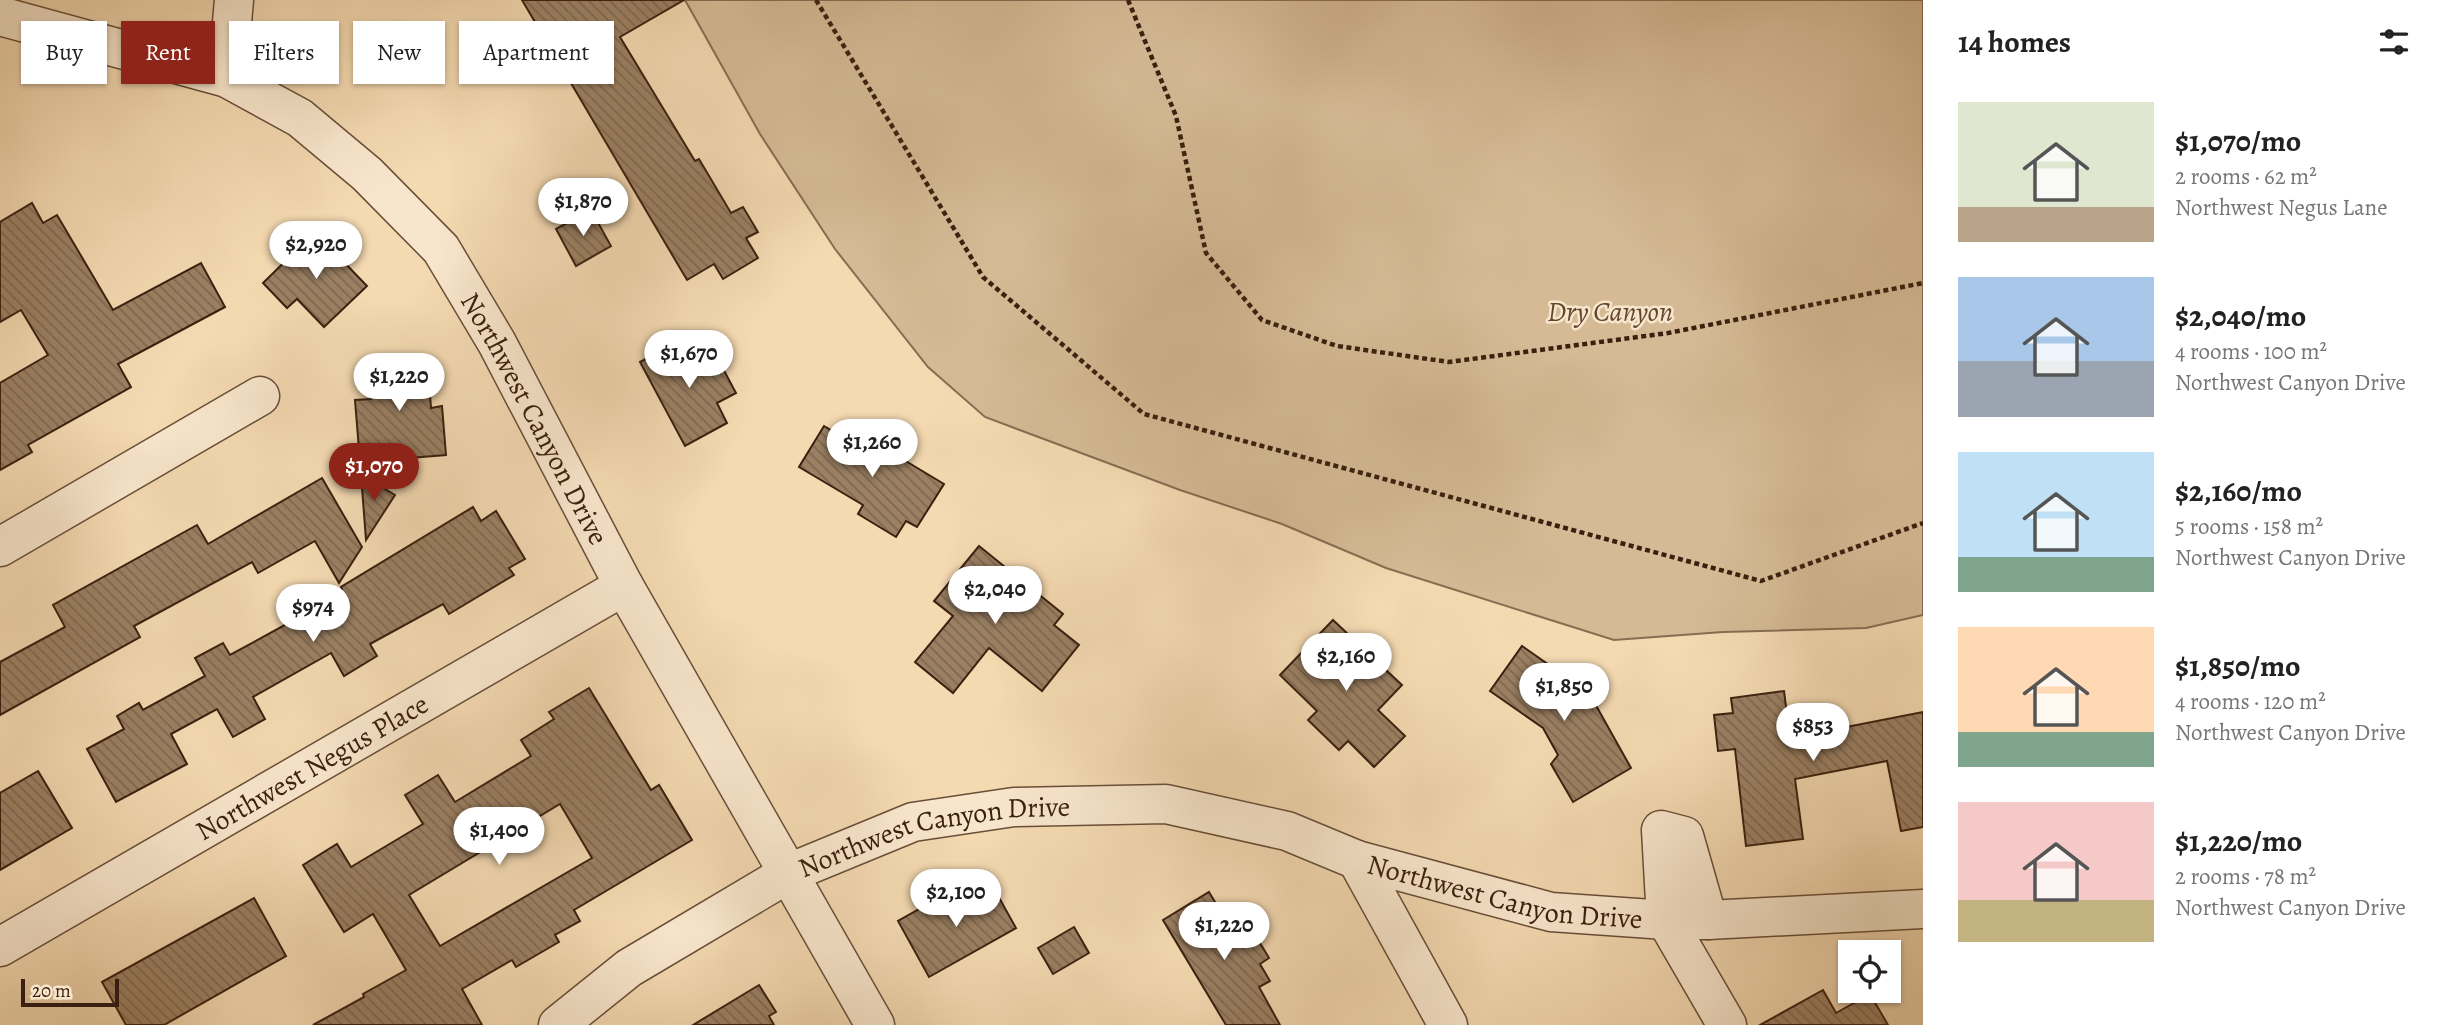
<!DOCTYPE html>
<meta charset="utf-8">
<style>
body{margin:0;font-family:Alegreya,serif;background:#f6f6f6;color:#222;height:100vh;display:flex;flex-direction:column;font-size:26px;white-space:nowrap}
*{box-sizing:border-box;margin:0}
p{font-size:23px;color:#767676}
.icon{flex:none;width:38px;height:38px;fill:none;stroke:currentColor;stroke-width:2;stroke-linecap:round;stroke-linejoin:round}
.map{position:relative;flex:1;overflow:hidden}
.panel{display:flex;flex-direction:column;background:#fff;width:525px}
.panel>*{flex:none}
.hud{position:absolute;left:21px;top:21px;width:665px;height:63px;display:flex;gap:14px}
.controls{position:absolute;left:1838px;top:940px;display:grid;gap:14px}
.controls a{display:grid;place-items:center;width:63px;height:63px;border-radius:0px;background:#fff;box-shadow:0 2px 5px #0004;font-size:35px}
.scale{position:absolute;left:21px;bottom:18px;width:98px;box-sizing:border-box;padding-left:7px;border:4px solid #3b200f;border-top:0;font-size:19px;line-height:24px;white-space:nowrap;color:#3b200f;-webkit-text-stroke:5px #f8e6cc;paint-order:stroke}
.price{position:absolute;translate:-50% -60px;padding:0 16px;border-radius:24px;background:#fff;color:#222;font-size:23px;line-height:46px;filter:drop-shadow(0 2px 4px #0008)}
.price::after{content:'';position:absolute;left:50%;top:42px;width:21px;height:16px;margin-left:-10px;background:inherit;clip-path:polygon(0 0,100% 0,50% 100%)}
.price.active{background:#8f2418;color:#fff}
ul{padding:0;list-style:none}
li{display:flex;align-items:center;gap:21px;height:175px;padding:0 35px}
li span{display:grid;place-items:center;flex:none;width:196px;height:140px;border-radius:0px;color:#555}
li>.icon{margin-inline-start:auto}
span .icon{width:84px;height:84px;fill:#fffc;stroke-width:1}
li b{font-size:30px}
h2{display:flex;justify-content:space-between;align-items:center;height:84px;padding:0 35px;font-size:30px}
.tag{padding:0 24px;border-radius:0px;background:#fff;box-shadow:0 2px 5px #0004;font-size:24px;line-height:63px}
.tag.active{background:#8f2418;color:#fff}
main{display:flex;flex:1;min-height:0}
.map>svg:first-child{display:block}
.park{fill:#d5ba95;stroke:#886d52;stroke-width:2}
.building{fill:url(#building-back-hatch);stroke:#3b200f;stroke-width:2;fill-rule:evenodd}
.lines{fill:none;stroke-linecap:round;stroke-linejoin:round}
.minor-casing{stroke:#694e38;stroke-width:41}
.path{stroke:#3b200f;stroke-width:4.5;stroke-dasharray:5 3.5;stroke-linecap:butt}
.minor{stroke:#f8e6cc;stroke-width:38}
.labels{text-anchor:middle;stroke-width:5;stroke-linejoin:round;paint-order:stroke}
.park-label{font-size:28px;font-style:italic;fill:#624630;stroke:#f8e6cc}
.street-label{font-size:28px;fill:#3b200f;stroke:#f8e6cc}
</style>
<main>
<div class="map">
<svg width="1923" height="1025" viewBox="0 0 1923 1025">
<defs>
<pattern id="building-back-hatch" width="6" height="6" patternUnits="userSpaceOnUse" patternTransform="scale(1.75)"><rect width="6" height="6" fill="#9b8063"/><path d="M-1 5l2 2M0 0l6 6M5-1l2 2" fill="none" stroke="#806850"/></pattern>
</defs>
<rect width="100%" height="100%" fill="#f4d9b1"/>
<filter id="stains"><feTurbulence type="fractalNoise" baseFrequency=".00286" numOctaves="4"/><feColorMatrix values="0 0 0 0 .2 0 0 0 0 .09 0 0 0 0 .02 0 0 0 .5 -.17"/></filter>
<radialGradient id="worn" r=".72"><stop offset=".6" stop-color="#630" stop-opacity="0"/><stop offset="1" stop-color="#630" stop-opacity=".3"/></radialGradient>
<path class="park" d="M 685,0 L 1923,0 L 1923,615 L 1866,628 L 1723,632 L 1614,640 L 1386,568 L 1282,524 L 1180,490 L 985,417 L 928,367 L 835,249 L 760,134 Z"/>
<g class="building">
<path d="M 522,0 L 684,0 L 620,37 L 695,161 L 699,159 L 731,213 L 743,207 L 758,232 L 746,238 L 758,258 L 723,279 L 714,264 L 687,280 Z"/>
<path d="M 32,203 L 43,223 L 57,215 L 113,310 L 201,263 L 225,307 L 118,364 L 131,387 L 28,445 L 32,452 L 0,470 L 0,383 L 48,355 L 21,310 L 0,322 L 0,222 Z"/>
<path d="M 591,210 L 611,246 L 576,266 L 556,229 Z"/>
<path d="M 315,232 L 367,286 L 324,327 L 297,299 L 287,308 L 263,283 Z"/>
<path d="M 687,337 L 705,371 L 720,363 L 736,393 L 717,403 L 727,423 L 685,446 L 640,362 Z"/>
<path d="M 427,356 L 431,408 L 442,406 L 446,455 L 360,462 L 355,400 L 371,399 L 368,361 Z"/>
<path d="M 824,426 L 843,437 L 849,427 L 944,484 L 917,527 L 906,521 L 896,537 L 858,514 L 863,505 L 799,467 Z"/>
<path d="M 361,474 L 395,495 L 366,540 Z"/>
<path d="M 322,478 L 362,547 L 339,583 L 315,541 L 258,573 L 252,562 L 134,626 L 140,637 L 0,715 L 0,662 L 65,627 L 53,605 L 197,525 L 208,544 Z"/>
<path d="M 473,507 L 481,521 L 496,511 L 525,559 L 509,568 L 514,575 L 449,614 L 443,604 L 370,644 L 377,656 L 344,676 L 331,653 L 253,697 L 265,719 L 233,737 L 217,709 L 171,734 L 187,764 L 116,802 L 87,749 L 124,729 L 117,716 L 139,703 L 143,710 L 205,676 L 195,658 L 223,643 L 230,655 L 294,620 L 293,617 L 342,589 L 341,587 Z"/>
<path d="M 979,546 L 1063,614 L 1054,625 L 1079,645 L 1042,691 L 989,648 L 953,693 L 915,662 L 953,616 L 934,601 Z"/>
<path d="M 1333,620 L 1402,685 L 1378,710 L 1405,736 L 1374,767 L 1348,741 L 1339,750 L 1308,720 L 1317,711 L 1280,675 Z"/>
<path d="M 1522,646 L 1589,693 L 1631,768 L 1573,802 L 1551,764 L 1558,755 L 1543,728 L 1490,691 Z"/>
<path d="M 589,688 L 651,790 L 659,785 L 692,840 L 574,910 L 580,921 L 555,935 L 559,942 L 516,967 L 512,960 L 462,989 L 482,1025 L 313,1025 L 364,997 L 363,994 L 406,970 L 373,914 L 344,932 L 303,865 L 337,844 L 351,867 L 423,824 L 405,795 L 438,775 L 455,802 L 531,756 L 521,740 L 554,719 L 549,712 ZM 560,804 L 592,858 L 440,946 L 409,895 Z"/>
<path d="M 1784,691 L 1790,738 L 1923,712 L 1923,827 L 1901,831 L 1887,761 L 1795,779 L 1803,839 L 1746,846 L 1735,749 L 1718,751 L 1714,715 L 1733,713 L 1731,698 Z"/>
<path d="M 38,771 L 72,828 L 0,870 L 0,793 Z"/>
<path d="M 992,885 L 1016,928 L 929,977 L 898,921 L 937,899 L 944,911 Z"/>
<path d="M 1209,892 L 1230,927 L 1245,918 L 1269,958 L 1260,964 L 1270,981 L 1259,987 L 1280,1025 L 1226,1025 L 1163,920 Z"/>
<path d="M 254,898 L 286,956 L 164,1025 L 126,1025 L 102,982 Z"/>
<path d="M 1074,927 L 1089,953 L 1053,974 L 1038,948 Z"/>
<path d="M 759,985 L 776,1012 L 769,1016 L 774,1025 L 693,1025 Z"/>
<path d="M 1823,990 L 1836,1013 L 1870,994 L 1888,1025 L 1760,1025 Z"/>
</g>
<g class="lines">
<g class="minor-casing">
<g id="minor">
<path id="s1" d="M 0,16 L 227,78 L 300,118 L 367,174 L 441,249 L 497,343 L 624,586 L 875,1025"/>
<path d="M 227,78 L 234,0"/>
<path d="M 0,547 L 260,396"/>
<path d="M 1357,860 L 1448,1025"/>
<path d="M 1708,920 L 1684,836 L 1661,830 L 1666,920 L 1727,1025"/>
<path id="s2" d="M 0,947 L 624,586"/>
<path id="s3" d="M 558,1025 L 629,968 L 789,873 L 913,822 L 1014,807 L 1166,804 L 1287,831 L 1357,860 L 1551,912 L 1666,920 L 1708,920 L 1923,909"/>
</g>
</g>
<g class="path">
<path d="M 816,0 L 983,277 L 1144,414 L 1761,581 L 1923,523"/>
<path d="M 1128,0 L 1176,116 L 1206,253 L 1262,320 L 1337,346 L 1449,362 L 1668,333 L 1923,283"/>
</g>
<use href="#minor" class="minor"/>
</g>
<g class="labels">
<g class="park-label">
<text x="1610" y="321">Dry Canyon</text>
</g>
<g class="street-label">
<text dy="10" stroke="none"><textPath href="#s1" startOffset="705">Northwest Canyon Drive</textPath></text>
<text dy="10" stroke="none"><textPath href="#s2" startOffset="360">Northwest Negus Place</textPath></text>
<text dy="10" stroke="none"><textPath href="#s3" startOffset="429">Northwest Canyon Drive</textPath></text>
<text dy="10" stroke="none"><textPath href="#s3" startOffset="1017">Northwest Canyon Drive</textPath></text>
</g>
</g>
<rect width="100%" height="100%" filter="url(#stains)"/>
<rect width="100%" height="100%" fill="url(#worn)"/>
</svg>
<div class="controls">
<a><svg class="icon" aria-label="locate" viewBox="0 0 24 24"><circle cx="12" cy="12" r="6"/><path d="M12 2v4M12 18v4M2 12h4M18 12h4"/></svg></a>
</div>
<div class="scale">20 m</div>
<b class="price" style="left:583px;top:238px">$1,870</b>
<b class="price" style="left:316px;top:281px">$2,920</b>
<b class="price" style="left:689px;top:390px">$1,670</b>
<b class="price" style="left:399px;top:413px">$1,220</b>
<b class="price" style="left:872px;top:479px">$1,260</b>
<b class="price active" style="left:374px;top:503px">$1,070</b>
<b class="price" style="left:995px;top:626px">$2,040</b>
<b class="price" style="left:313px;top:644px">$974</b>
<b class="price" style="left:1346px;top:693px">$2,160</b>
<b class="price" style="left:1564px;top:723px">$1,850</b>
<b class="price" style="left:1813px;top:763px">$853</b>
<b class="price" style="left:499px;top:867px">$1,400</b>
<b class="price" style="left:956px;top:929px">$2,100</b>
<b class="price" style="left:1224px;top:962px">$1,220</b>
<div class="hud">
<a class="tag">Buy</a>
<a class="tag active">Rent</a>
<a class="tag">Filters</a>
<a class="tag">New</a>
<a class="tag">Apartment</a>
</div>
</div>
<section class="panel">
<h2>14 homes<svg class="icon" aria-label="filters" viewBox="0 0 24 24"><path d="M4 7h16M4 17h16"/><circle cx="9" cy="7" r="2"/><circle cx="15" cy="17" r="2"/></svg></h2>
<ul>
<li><span style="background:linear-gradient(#dfe7d0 75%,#b9a48a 0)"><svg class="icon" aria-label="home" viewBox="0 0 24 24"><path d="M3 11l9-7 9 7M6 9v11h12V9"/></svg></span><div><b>$1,070/mo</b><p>2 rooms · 62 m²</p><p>Northwest Negus Lane</p></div></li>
<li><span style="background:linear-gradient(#a9c7e8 60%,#9aa5b1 0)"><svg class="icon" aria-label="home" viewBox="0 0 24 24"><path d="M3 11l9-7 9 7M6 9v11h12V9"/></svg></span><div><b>$2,040/mo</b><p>4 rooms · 100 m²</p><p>Northwest Canyon Drive</p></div></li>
<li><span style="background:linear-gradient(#bfe0f5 75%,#7fa58c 0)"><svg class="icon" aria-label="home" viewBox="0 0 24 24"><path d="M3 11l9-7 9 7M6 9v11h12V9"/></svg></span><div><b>$2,160/mo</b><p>5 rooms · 158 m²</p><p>Northwest Canyon Drive</p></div></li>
<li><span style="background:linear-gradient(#ffd9b3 75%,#7fa58c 0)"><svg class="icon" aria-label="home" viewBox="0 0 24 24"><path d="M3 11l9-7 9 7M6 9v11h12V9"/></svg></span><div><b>$1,850/mo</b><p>4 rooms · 120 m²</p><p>Northwest Canyon Drive</p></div></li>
<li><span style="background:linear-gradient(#f6c9c9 70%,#c2b280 0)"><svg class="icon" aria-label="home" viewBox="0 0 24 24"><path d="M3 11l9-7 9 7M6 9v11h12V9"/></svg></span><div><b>$1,220/mo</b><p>2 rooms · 78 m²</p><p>Northwest Canyon Drive</p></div></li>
</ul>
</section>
</main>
